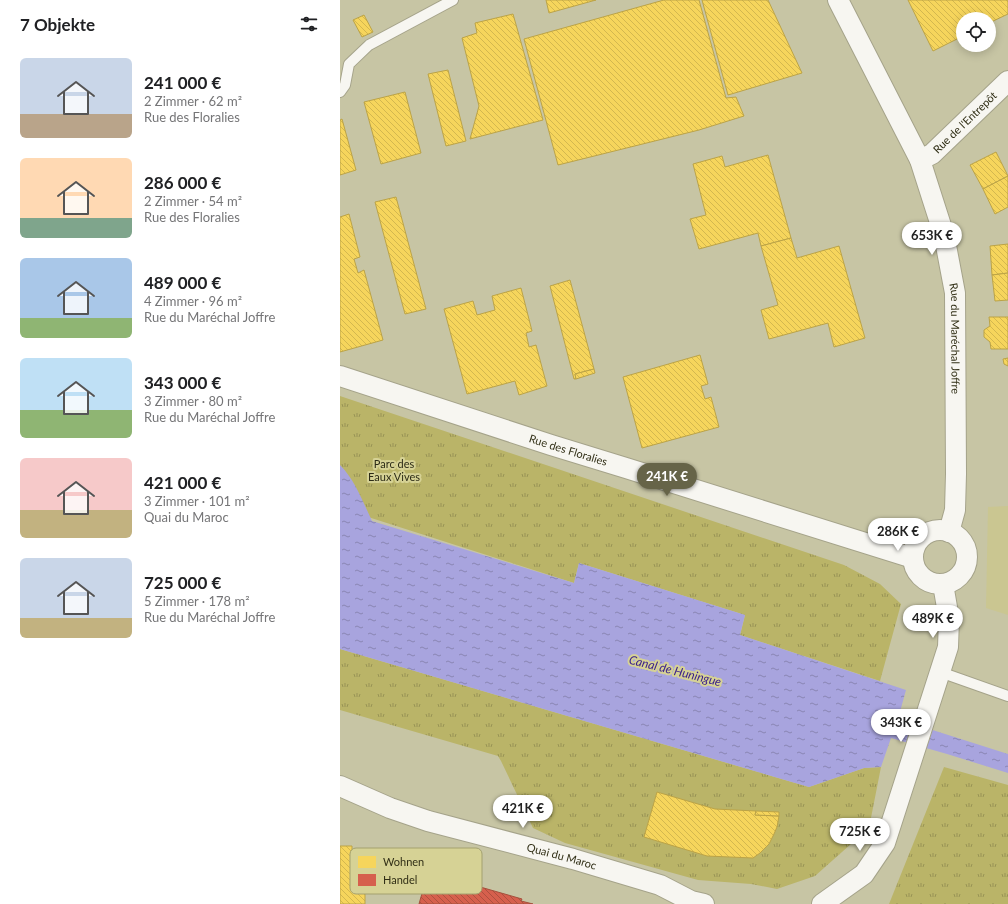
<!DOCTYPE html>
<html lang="de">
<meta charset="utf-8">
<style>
body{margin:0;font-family:Lato,sans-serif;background:#f2f2f2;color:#202124;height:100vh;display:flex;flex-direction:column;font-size:15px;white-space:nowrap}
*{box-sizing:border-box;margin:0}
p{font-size:13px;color:#757577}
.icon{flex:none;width:22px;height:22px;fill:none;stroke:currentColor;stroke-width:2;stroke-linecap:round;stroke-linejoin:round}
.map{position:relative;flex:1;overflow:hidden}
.panel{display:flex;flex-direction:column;background:#fff;width:340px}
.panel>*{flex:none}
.fabs{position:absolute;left:616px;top:12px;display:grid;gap:8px}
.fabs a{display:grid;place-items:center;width:40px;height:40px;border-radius:50%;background:#fff;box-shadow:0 2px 10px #0003;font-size:20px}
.price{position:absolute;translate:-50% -34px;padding:0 9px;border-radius:14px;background:#fff;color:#222;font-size:13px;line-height:26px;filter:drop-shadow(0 1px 2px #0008)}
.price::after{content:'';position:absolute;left:50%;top:24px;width:12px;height:9px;margin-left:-6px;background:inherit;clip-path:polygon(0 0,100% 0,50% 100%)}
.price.on{background:#666448;color:#fff}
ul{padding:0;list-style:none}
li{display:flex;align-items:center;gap:12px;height:100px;padding:0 20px}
li span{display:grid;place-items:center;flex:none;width:112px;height:80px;border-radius:6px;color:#555}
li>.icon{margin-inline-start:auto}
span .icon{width:48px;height:48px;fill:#fffc;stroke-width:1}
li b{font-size:17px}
h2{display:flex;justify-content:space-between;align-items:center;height:48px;padding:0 20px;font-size:17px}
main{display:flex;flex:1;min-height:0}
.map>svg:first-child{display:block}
.built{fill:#cac691}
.park{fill:url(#park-tufts)}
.water{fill:url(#water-ripples)}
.homes{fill:url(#homes-back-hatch);stroke:#bba347}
.shops{fill:url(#shops-back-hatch);stroke:#a4513c}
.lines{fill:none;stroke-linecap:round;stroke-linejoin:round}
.lane-casing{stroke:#a5a38a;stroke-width:12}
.street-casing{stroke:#a5a38a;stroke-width:22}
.lane{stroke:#f7f6f1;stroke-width:10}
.street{stroke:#f7f6f1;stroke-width:20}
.labels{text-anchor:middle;stroke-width:4;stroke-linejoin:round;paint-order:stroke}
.street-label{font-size:11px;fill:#312f16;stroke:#d6d295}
.park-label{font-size:11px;fill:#2d2c17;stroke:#d6d295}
.water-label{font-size:12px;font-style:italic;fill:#371c8b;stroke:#d6d295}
.key{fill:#d6d295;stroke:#a4a16f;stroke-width:1}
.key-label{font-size:11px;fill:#312f16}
</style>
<main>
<section class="panel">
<h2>7 Objekte<svg class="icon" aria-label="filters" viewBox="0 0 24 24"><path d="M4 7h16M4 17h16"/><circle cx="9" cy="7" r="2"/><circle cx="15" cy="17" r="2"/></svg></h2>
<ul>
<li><span style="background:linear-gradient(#c9d6e8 70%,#b9a48a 0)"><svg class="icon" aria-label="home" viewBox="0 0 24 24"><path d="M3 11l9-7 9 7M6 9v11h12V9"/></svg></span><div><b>241 000 €</b><p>2 Zimmer · 62 m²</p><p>Rue des Floralies</p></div></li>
<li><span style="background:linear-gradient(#ffd9b3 75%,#7fa58c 0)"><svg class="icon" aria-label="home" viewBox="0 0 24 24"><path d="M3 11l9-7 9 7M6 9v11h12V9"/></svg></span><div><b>286 000 €</b><p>2 Zimmer · 54 m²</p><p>Rue des Floralies</p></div></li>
<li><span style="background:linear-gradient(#a9c7e8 75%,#8fb573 0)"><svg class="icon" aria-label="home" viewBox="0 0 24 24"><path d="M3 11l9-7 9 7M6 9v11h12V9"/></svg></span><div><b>489 000 €</b><p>4 Zimmer · 96 m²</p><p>Rue du Maréchal Joffre</p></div></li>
<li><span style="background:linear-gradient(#bfe0f5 65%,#8fb573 0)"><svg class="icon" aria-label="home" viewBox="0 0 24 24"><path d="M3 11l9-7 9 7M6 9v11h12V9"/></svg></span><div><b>343 000 €</b><p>3 Zimmer · 80 m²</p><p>Rue du Maréchal Joffre</p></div></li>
<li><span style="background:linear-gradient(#f6c9c9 65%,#c2b280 0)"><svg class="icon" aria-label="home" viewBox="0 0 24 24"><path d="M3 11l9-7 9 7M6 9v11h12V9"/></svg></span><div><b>421 000 €</b><p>3 Zimmer · 101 m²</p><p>Quai du Maroc</p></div></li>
<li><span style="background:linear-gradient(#c9d6e8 75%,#c2b280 0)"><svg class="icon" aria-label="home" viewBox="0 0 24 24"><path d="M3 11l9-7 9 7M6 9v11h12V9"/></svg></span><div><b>725 000 €</b><p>5 Zimmer · 178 m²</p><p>Rue du Maréchal Joffre</p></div></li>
</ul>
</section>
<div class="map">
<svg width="668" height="904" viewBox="0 0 668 904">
<defs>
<pattern id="park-tufts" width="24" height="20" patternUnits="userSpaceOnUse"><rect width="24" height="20" fill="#bab468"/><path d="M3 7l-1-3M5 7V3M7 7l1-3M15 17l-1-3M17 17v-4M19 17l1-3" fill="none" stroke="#989355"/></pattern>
<pattern id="water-ripples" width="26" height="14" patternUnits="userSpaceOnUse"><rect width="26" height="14" fill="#a8a4de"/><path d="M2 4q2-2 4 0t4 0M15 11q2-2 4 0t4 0" fill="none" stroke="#8986b3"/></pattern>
<pattern id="homes-back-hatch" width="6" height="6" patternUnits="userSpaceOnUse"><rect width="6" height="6" fill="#f6d55c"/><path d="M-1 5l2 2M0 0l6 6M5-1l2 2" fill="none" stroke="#d3b74f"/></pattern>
<pattern id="shops-back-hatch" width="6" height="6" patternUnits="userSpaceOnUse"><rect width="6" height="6" fill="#d6604d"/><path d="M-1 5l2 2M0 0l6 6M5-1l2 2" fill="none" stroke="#ae503f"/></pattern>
</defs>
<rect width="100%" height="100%" fill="#c7c5a4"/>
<path class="built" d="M 668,506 L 668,615 L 646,608 L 648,507 Z"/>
<g class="park">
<path d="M 0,396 L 504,565 L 540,584 L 561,604 L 540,681 L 400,635 L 405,615 L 239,563 L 234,583 L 0,508 Z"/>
<path d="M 0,649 L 469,787 L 524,768 L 541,767 L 529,828 L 475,876 L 437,889 L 411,884 L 358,880 L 225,843 L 193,828 L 161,761 L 158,756 L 0,710 Z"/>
<path d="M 604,767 L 668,785 L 668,904 L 549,904 Z"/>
</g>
<path class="water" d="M 0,465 C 15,480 23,502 32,521 L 234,583 L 239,563 L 405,615 L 400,635 L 566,690 L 558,719 L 668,754 L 668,773 L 607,754 L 551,738 L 541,767 L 524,768 L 469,787 L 0,649 Z"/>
<g class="homes">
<path d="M 206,0 L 256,0 L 209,13 Z"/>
<path d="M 324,0 L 359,0 L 386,98 L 396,97 L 404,116 L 359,130 L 218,165 L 184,39 Z"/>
<path d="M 362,0 L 428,0 L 462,73 L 388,95 Z"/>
<path d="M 568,0 L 668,0 L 668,14 L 649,23 L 649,19 L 623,19 L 623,36 L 593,51 Z"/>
<path d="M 173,14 L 203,120 L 130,139 L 139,106 L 122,38 L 137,33 L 135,23 Z"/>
<path d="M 24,15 L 33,32 L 22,37 L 13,20 Z"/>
<path d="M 108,70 L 126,141 L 106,146 L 88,74 Z"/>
<path d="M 65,92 L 81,153 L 41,164 L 24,102 Z"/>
<path d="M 2,119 L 16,170 L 0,175 L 0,120 Z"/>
<path d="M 656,152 L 668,176 L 643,189 L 630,165 Z"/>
<path d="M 428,155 L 451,238 L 421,246 L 418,233 L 359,249 L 350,219 L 366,215 L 353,164 L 382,156 L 385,167 Z"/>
<path d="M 668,176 L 668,207 L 655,214 L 643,189 Z"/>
<path d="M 56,197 L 86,309 L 65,314 L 35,202 Z"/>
<path d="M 9,214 L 20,257 L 14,259 L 18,273 L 24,270 L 43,340 L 0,352 L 0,217 Z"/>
<path d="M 451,238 L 457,258 L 499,246 L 525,338 L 494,347 L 488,323 L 429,339 L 421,310 L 438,305 L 421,246 Z"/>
<path d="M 668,244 L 668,273 L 652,275 L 650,246 Z"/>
<path d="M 668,273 L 668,300 L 655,301 L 652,275 Z"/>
<path d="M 230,280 L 254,369 L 235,374 L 236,379 L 234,379 L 210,286 Z"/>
<path d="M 181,288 L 192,331 L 186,333 L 189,347 L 196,345 L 207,386 L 179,395 L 175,381 L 127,394 L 104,309 L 133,301 L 137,315 L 155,310 L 152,296 Z"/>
<path d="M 649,317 L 668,317 L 668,349 L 651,349 L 650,342 L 644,337 L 644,330 L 650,326 Z"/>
<path d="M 360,355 L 368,384 L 361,386 L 365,399 L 371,397 L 379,427 L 302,448 L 283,377 Z"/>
<path d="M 668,358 L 668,366 L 664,364 L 663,359 Z"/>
<path d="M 254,369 L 255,373 L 236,379 L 235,374 Z"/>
<path d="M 317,792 L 375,809 L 416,811 L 415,815 L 439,816 L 437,827 L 434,834 L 429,844 L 420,853 L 413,858 L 367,856 L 304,837 Z"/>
<path d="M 416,811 L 439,812 L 439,816 L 415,815 Z"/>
<path d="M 0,846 L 12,846 L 12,854 L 18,854 L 18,864 L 25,864 L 25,904 L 0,904 Z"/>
</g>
<path class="shops" d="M 88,872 L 182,899 L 181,901 L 193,904 L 79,904 Z"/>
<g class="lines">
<g class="lane-casing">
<g id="lane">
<path d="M 0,92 L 5,85 L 9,64 L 29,45 L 113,0"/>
<path d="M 600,672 L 668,696"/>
</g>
</g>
<g class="street-casing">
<g id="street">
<path id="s1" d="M 498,0 L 580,160 L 604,235 L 615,293 L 616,474 L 615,510 L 609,532"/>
<path id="s2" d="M 580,160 L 592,154 L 668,81"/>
<path id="s3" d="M 0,376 L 211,445 L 286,468 L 573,558"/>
<circle cx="600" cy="557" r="27"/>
<path id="s4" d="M 0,786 L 50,808 L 88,821 L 233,859 L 320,885 L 351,901 L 364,904"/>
<path d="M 482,904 L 524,874 L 545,843 L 608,647 L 609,619 L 603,584"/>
</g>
</g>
<use href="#lane" class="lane"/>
<use href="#street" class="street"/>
</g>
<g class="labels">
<g class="street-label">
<text dy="4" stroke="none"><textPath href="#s2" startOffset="59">Rue de l'Entrepôt</textPath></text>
<text dy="4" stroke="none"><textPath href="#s1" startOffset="363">Rue du Maréchal Joffre</textPath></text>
<text dy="4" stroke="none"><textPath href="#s3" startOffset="240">Rue des Floralies</textPath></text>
<text dy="4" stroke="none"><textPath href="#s4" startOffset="233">Quai du Maroc</textPath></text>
</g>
<g class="park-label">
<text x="54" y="468">Parc des<tspan x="54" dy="13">Eaux Vives</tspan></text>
</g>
<g class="water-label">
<text transform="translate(335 671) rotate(14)" y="4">Canal de Huningue</text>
</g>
</g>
<rect x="10" y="848" width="132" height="46" rx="6" class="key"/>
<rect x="18" y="856" width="18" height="12" fill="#f6d55c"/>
<rect x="18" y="874" width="18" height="12" fill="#d6604d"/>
<g class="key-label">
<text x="43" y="866">Wohnen</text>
<text x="43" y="884">Handel</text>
</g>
</svg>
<div class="fabs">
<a><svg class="icon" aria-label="locate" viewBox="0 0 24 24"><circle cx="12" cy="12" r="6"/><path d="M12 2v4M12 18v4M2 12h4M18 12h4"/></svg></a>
</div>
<b class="price" style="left:592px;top:256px">653K €</b>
<b class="price on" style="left:327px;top:497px">241K €</b>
<b class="price" style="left:558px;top:552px">286K €</b>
<b class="price" style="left:593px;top:639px">489K €</b>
<b class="price" style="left:561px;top:743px">343K €</b>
<b class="price" style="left:183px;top:829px">421K €</b>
<b class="price" style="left:520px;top:852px">725K €</b>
</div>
</main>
